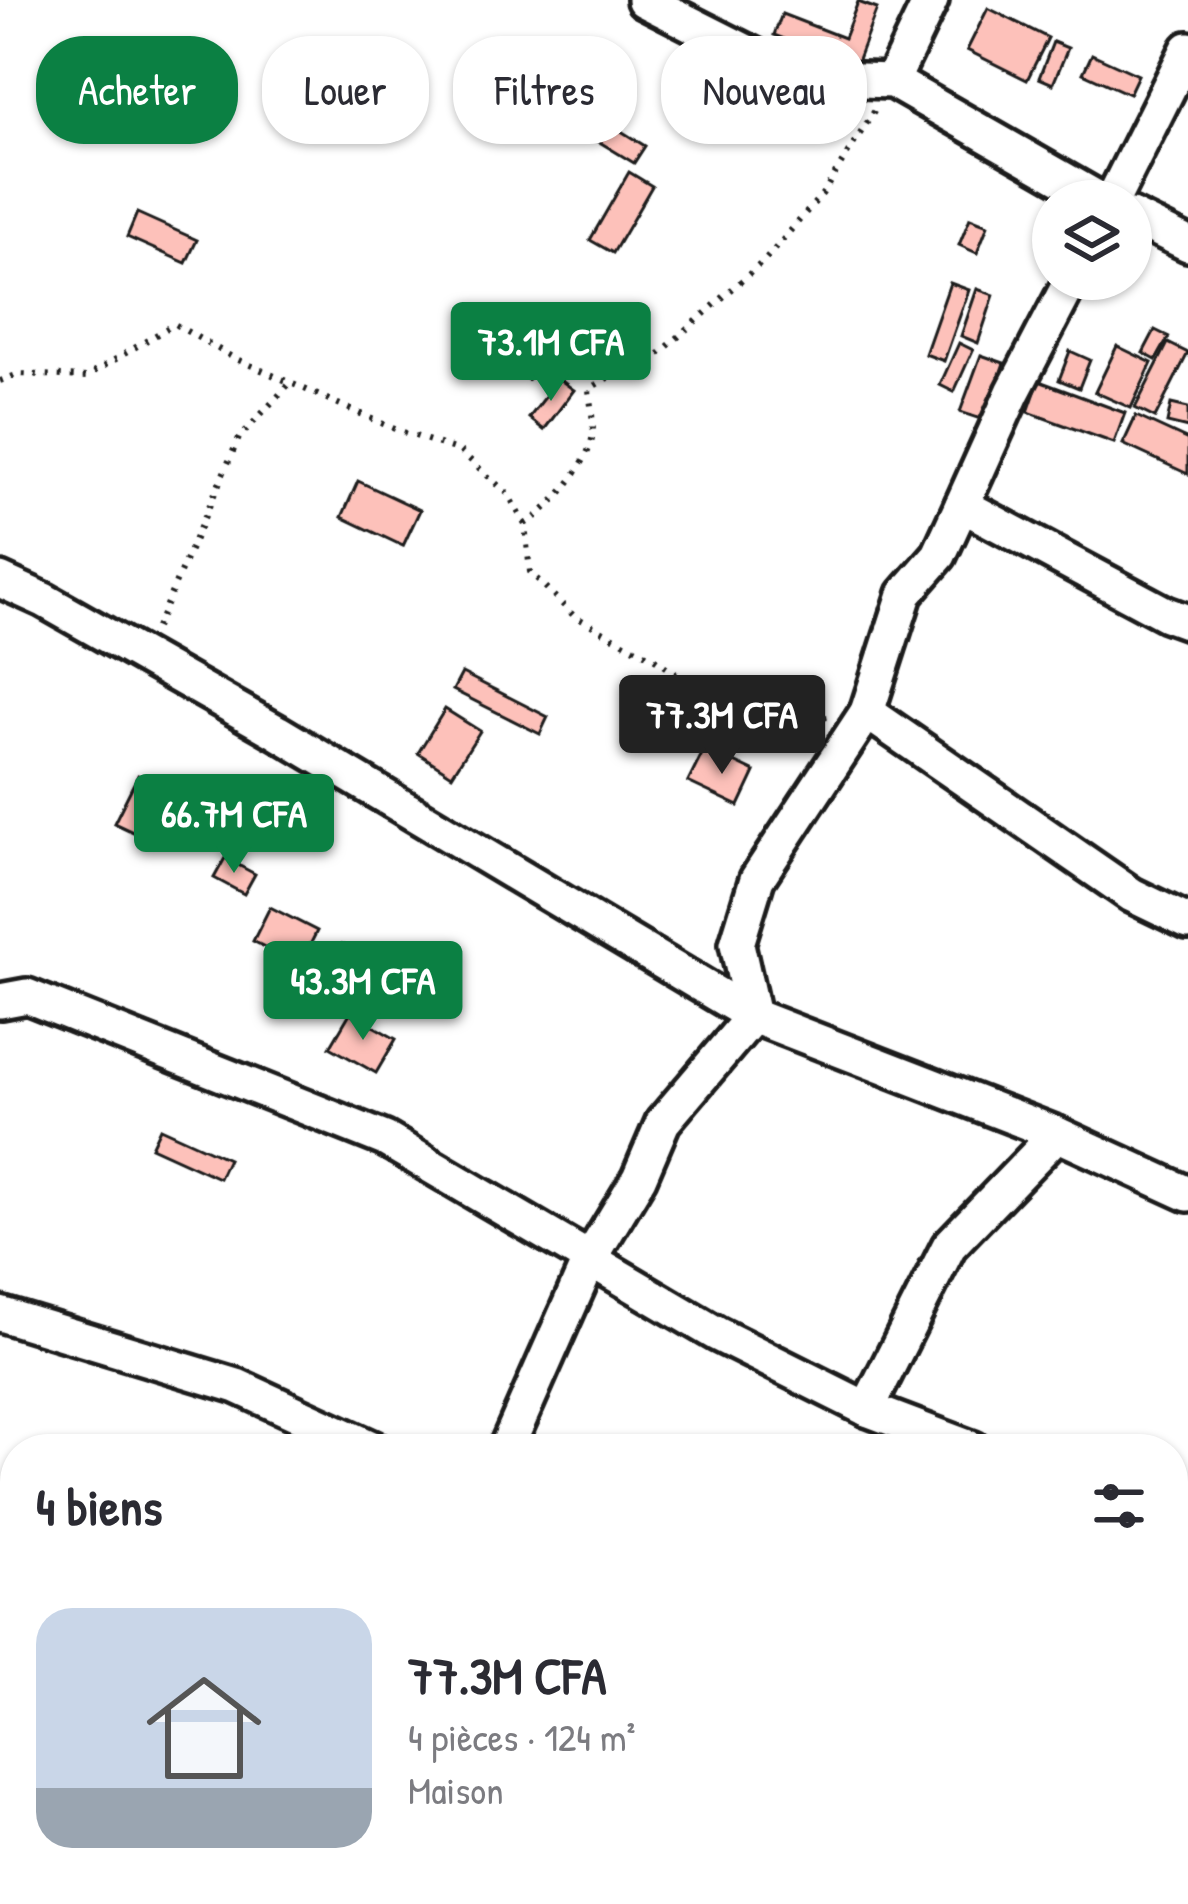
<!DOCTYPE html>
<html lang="fr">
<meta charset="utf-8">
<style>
body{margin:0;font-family:"Patrick Hand",sans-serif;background:#f7f7f7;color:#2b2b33;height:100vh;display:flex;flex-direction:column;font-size:45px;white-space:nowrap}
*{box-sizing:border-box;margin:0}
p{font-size:39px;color:#7c7c81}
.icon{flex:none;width:66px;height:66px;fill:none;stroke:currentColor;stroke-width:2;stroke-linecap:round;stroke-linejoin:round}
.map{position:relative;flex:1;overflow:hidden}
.drawer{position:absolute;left:0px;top:1434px;width:1188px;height:471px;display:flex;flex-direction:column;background:#fff;border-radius:48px 48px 0 0;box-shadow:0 3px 9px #0004}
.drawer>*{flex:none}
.banner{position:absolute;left:36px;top:36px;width:1116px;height:108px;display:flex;gap:24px}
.tools{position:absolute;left:1032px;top:180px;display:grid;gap:24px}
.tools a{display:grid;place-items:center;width:120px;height:120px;border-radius:50%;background:#fff;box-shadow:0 3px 9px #0004;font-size:60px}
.price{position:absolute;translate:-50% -102px;padding:0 27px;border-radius:12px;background:#0b8043;color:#fff;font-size:39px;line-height:78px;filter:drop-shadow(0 3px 6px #0008)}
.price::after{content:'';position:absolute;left:50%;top:72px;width:36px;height:27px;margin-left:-18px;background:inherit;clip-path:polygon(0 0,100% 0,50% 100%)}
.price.active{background:#222;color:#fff}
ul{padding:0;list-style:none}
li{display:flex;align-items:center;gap:36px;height:300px;padding:0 36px}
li+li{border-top:3px solid #e1e1e2}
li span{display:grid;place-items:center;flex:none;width:336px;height:240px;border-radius:36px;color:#555}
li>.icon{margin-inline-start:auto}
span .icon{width:144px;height:144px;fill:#fffc;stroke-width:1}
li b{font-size:51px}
h2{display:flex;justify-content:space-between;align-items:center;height:144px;padding:0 36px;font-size:51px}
.pill{padding:0 42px;border-radius:48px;background:#fff;box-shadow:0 3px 9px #0004;font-size:42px;line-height:108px}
.pill.active{background:#0b8043;color:#fff}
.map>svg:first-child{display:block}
.building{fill:#fdc1ba;stroke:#1c1c1c;stroke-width:3}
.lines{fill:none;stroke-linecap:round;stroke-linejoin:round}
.minor-casing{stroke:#1c1c1c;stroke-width:42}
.path{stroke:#1c1c1c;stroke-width:6;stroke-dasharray:3 9;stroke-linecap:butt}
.minor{stroke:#fff;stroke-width:33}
</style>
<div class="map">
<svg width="1188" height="1904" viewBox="0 0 1188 1904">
<rect width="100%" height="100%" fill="#fff"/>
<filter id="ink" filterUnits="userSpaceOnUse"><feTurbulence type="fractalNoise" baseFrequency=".00833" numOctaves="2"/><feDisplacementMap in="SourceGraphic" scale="24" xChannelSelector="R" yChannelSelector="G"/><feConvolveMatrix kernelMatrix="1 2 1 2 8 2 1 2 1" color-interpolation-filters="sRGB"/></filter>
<g filter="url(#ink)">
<g class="building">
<path d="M 858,2 L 877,9 L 855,67 L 774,35 L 782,14 L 844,38 Z"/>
<path d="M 988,8 L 1048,38 L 1027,80 L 967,50 Z"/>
<path d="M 1053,42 L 1068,48 L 1053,84 L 1039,78 Z"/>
<path d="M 1092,54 L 1138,75 L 1129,94 L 1083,73 Z"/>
<path d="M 587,73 L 604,82 L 576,131 L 559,121 Z"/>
<path d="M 594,114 L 645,146 L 634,163 L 583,132 Z"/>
<path d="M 629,172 L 652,186 L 613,253 L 590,240 Z"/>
<path d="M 137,213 L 197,240 L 186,263 L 127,237 Z"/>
<path d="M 970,218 L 988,225 L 977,253 L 959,245 Z"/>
<path d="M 950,283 L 969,290 L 944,361 L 925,354 Z"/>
<path d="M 977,289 L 994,295 L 978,343 L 961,336 Z"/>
<path d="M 1155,330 L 1169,337 L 1156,360 L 1143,353 Z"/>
<path d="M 959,343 L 973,350 L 954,392 L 940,385 Z"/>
<path d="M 1168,343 L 1188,353 L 1155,418 L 1135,408 Z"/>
<path d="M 1117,346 L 1152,363 L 1131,408 L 1095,392 Z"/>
<path d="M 522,347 L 543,361 L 528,380 L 509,366 Z"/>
<path d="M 1070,351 L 1090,360 L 1079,388 L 1059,380 Z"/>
<path d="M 981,355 L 1004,363 L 984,420 L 960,412 Z"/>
<path d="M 559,379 L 574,390 L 544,430 L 529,418 Z"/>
<path d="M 1039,381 L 1125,413 L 1114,443 L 1028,412 Z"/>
<path d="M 1171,404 L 1188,408 L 1188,428 L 1167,423 Z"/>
<path d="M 1136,416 L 1188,440 L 1188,474 L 1123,444 Z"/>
<path d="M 358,481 L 420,510 L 403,546 L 342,517 Z"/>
<path d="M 462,673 L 548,717 L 540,734 L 453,690 Z"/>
<path d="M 445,709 L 480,731 L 452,775 L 418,753 Z"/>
<path d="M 705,748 L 755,772 L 739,806 L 688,782 Z"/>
<path d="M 138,775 L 184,797 L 161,845 L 114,823 Z"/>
<path d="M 225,858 L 255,874 L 244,894 L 214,878 Z"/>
<path d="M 270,907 L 317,931 L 300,965 L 253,941 Z"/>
<path d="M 342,944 L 399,972 L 379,1013 L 323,984 Z"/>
<path d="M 350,1013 L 396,1039 L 376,1073 L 330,1047 Z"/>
<path d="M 160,1128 L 228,1159 L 219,1178 L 151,1147 Z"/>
</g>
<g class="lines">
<g class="minor-casing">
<g id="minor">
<path d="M 644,0 L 798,78 L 892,81 L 1102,201"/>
<path d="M 892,81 L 931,0"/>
<path d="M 1112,201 L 1188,49"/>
<path d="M 1131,216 L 1188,244"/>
<path d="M 1072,279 L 1013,392 L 962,505 L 1166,614 L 1188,622"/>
<path d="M 0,580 L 44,600 L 277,732 L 753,1016 L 1057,1134 L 1188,1194"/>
<path d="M 867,712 L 905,594 L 939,555 L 962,505"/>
<path d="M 0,1001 L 27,996 L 385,1139 L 717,1334 L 867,1409 L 973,1449"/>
<path d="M 0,1314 L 237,1386 L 374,1449"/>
<path d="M 867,1409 L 949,1246 L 1057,1134"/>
<path d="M 506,1449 L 590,1259 L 639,1178 L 663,1122 L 753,1016 L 737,944 L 757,879 L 867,712 L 1132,895 L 1188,922"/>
<path d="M 0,1608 L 15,1608"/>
<path d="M 1173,1609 L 1188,1575"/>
<path d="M 1173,1816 L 1188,1821"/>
<path d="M 602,1890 L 638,1904"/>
<path d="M 0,1896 L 10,1904"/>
<path d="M 999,1904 L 1009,1890"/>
</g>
</g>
<g class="path">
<path d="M 0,381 L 19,374 L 86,377 L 174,324 L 232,357 L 397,430 L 460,451 L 508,494 L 525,525 L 530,572 L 574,616 L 652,657 L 753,727 L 828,717"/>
<path d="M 525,524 C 551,509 585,469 592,439 C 595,425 590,403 589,389 L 647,355 L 658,355 L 766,259 L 823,193 L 875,110"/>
<path d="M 156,628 L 239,438 L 292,381"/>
</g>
<use href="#minor" class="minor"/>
</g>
</g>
</svg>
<div class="tools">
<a><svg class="icon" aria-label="layers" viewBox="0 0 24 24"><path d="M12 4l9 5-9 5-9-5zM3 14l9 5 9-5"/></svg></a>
</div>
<b class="price" style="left:551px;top:404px">73.1M CFA</b>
<b class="price active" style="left:722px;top:777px">77.3M CFA</b>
<b class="price" style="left:234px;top:876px">66.7M CFA</b>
<b class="price" style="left:363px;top:1043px">43.3M CFA</b>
<div class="banner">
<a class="pill active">Acheter</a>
<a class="pill">Louer</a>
<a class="pill">Filtres</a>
<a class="pill">Nouveau</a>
</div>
<section class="drawer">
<h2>4 biens<svg class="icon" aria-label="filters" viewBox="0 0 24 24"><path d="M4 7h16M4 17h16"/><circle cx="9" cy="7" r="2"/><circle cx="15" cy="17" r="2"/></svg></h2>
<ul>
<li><span style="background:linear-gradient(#c9d6e8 75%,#9aa5b1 0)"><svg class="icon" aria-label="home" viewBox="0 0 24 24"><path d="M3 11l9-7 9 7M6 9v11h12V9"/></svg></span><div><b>77.3M CFA</b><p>4 pièces · 124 m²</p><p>Maison</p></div></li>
</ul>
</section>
</div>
